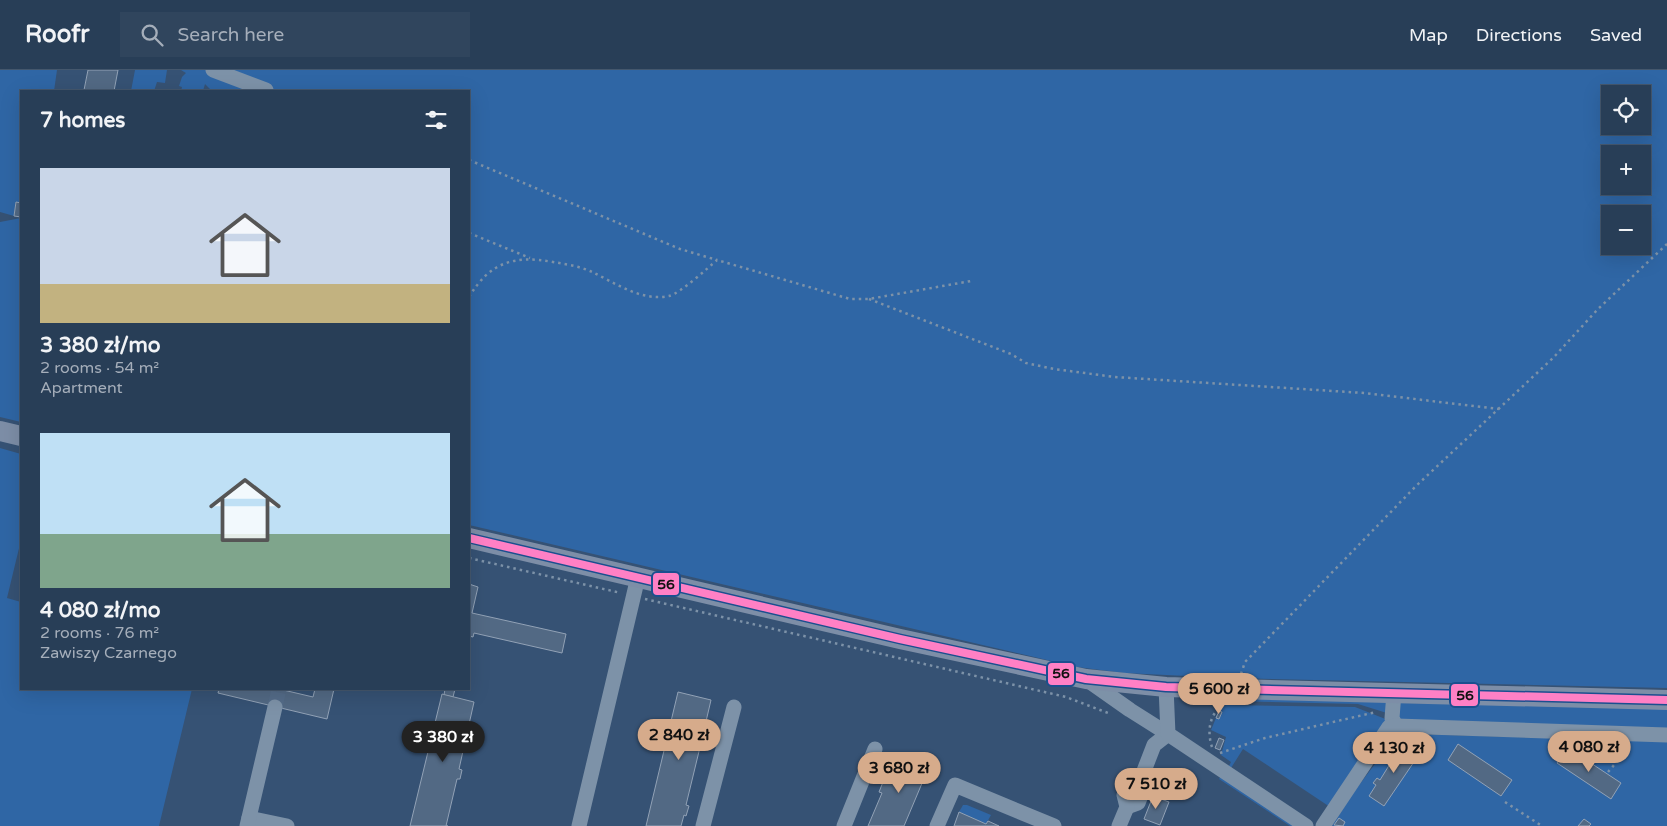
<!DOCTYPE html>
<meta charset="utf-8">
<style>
body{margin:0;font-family:"Varela Round",sans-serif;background:#30455d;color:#f1f3f6;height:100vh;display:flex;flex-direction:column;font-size:19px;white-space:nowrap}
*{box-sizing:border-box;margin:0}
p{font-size:16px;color:#a5aeba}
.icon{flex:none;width:28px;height:28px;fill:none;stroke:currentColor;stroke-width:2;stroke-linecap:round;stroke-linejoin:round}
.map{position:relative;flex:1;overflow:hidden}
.drawer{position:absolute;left:20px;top:20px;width:450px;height:600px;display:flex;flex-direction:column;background:#283e57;border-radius:0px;box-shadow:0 5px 20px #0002,0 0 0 1px #44576d}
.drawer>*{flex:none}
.buttons{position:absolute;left:1601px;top:15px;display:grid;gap:10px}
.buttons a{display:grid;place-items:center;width:50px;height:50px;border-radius:0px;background:#283e57;box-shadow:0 5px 20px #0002,0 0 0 1px #44576d;font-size:25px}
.price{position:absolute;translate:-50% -42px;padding:0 11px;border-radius:18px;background:#d6ab8b;color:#111;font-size:16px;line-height:32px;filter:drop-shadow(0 1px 2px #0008)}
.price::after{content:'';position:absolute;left:50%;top:30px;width:15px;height:11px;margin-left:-8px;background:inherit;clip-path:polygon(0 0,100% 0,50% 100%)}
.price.active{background:#222;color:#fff}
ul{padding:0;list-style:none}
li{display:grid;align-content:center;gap:10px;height:265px;padding:0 20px}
li span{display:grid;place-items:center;height:155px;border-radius:0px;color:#555}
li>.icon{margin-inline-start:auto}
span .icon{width:90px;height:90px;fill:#fffc;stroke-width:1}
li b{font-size:21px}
h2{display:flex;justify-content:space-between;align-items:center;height:60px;padding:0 20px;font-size:21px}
header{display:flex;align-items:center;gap:30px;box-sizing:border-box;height:70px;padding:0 25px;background:#283e57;border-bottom:1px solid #44576d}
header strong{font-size:24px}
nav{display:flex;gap:28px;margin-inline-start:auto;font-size:18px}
.search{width:350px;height:45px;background:#30455d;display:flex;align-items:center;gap:12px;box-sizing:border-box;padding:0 18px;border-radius:0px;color:#a5aeba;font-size:19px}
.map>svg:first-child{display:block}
.green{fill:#2f66a5;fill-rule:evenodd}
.building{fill:#526984;stroke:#92a2b6}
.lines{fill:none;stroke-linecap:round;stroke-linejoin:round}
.minor-tunnel{stroke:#546c89;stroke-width:15;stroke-dasharray:15 8;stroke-linecap:butt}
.path{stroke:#7d92a8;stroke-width:2.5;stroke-dasharray:2.5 4;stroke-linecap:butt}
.minor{stroke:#7d92a8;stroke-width:15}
.major{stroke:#7d8ea7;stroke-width:20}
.bus-1-casing{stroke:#1b4f8f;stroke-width:11}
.bus-1{stroke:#ff80c5;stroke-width:8}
.line-badge{stroke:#1b4f8f;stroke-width:2}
.pale-badge-label{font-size:14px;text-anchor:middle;font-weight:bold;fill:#111}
</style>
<header>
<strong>Roofr</strong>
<div class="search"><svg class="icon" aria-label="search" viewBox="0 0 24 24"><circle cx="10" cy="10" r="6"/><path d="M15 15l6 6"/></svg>Search here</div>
<nav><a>Map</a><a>Directions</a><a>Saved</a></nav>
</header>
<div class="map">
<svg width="1667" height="756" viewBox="0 0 1667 756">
<rect width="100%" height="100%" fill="#365274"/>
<g class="green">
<path d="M 0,0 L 57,0 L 54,21 L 21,21 L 21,133 L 16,132 L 14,146 L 0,142 Z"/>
<path d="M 135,0 L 167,0 L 165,13 L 157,12 L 154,21 L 131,21 Z"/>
<path d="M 181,0 L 1667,0 L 1667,618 L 1229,608 L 1124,603 L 1077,597 L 469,455 L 469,21 L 210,21 L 210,19 L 205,14 L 203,21 L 181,21 L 182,17 L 179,16 L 182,7 L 186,3 ZM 1610,24 L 1642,24 L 1642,56 L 1610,56 ZM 1610,84 L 1642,84 L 1642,116 L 1610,116 ZM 1610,144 L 1642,144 L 1642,176 L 1610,176 Z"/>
<path d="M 21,148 L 21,352 L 0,347 L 0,152 Z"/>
<path d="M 0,378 L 21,384 L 21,470 L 7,528 L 21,532 L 21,619 L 192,619 L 159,756 L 0,756 Z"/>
<path d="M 1231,628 L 1386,629 L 1390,644 L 1358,634 L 1225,631 Z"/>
<path d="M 1398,633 L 1667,636 L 1667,660 L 1400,650 L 1397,642 Z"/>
<path d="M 1225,635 L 1355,637 L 1388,650 L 1330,737 L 1243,679 L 1231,698 L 1229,696 L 1231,692 L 1221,685 L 1226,667 L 1211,660 L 1216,648 L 1219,649 L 1222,642 L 1219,641 Z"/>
<path d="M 1407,664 L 1667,671 L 1667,756 L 1332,756 L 1353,723 L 1397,665 Z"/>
<path d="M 1221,706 L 1296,756 L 1290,756 L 1219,709 Z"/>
<path d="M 963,735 L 967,735 L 991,745 L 986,754 L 959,742 Z"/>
</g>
<g class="building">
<path d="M 88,0 L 118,0 L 114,21 L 84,20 Z"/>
<path d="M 16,132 L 21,133 L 21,147 L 14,146 Z"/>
<path d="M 469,514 L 478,517 L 472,543 L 566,564 L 562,583 L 474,563 L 473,567 L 469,566 Z"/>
<path d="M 219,619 L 279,619 L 313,627 L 315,619 L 334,619 L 327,649 L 218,623 Z"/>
<path d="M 445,619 L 455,619 L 453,627 L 444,625 Z"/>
<path d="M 678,622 L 711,630 L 704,660 L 707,660 L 704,670 L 702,669 L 686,735 L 689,736 L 686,746 L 684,745 L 681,756 L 646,756 Z"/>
<path d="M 442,624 L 474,632 L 459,699 L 462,700 L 460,709 L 457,709 L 446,756 L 448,756 L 410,756 Z"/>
<path d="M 1219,641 L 1222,642 L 1219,649 L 1216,648 Z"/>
<path d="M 1219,668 L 1224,670 L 1220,680 L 1215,678 Z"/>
<path d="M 1404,673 L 1420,683 L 1384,736 L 1369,726 L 1376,715 L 1373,713 L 1377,708 L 1380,710 L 1393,689 L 1391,687 L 1395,682 L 1397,684 Z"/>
<path d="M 1458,674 L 1512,710 L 1501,726 L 1448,690 Z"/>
<path d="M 1568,678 L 1621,713 L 1611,729 L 1557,693 Z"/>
<path d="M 897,686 L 928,699 L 904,756 L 868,756 L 882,723 L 879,722 L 883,712 L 885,714 Z"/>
<path d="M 1153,726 L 1169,732 L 1160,755 L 1144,749 Z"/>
<path d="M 959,742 L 986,754 L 988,751 L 999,756 L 954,756 Z"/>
<path d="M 1339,748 L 1345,752 L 1343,756 L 1334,755 Z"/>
<path d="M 1584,749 L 1591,754 L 1589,756 L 1578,756 Z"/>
</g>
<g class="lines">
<path class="minor-tunnel" d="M 275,637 L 279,619"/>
<g class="path">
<path d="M 469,90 L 680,179 L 717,190"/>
<path d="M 469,163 L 530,188"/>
<path d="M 469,227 C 490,192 514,185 553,192 C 565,194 578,196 590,201 C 614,212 641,232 669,226 C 679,224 708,198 717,190 L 850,229 L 869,229 L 971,211"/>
<path d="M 869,229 L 1011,284 L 1026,293 L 1054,299 L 1115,307 L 1364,323 L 1499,339"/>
<path d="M 469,488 L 621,523"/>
<path d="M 645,529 L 1066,627 L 1108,643"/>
<path d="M 1241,604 L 1245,592 L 1416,416 L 1553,288 L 1598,239 L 1667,174"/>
<path d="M 1212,677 C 1207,662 1209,644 1223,635"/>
<path d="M 1220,683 L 1265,668 L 1376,642"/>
<path d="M 1582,685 L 1587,678"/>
<path d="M 1608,702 L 1614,695"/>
<path d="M 1505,732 L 1542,756"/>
</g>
<g class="minor">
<path d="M 213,0 L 266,20"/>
<path d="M 1086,609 L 1130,640 L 1168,664 L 1154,675 L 1142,706 L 1145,715 L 1138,733 L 1127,737"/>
<path d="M 1166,617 L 1168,664 L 1306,756"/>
<path d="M 1394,623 L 1392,648 L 1396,656"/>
<path d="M 249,748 L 287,756"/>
<path d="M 247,756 L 275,637"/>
<path d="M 579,756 L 638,507"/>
<path d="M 703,756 L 734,637"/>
<path d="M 844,756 L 875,679"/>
<path d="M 937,756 L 955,715 L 1054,756"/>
<path d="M 1119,756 L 1127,737 L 1124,725 L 1132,709 L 1142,706"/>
<path d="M 1323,756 L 1389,657 L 1396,656 L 1667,665"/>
</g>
<g class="major">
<path d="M 0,361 L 21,366"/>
<path d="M 469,468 L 900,569 L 1086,609 L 1166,617 L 1235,619 L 1667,630"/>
</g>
<g class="bus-1-casing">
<path id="bus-1" d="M 469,468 L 900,569 L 1086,609 L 1166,617 L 1235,619 L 1667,630"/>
</g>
<use href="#bus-1" class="bus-1"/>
</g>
<g class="line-badge">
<rect x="652" y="502" width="28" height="24" rx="5" fill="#ff80c5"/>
<rect x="1047" y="592" width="28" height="24" rx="5" fill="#ff80c5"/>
<rect x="1450" y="613" width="29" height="24" rx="5" fill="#ff80c5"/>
</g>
<g class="pale-badge-label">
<text x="666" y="519">56</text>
<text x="1061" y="608">56</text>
<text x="1465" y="630">56</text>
</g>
</svg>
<div class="buttons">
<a><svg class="icon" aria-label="locate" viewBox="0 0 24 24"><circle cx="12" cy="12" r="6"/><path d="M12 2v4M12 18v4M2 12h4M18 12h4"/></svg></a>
<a>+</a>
<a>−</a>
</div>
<b class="price" style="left:1219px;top:645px">5 600 zł</b>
<b class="price" style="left:679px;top:691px">2 840 zł</b>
<b class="price active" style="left:443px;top:693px">3 380 zł</b>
<b class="price" style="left:1589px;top:703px">4 080 zł</b>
<b class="price" style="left:1394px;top:704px">4 130 zł</b>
<b class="price" style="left:899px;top:724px">3 680 zł</b>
<b class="price" style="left:1156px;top:740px">7 510 zł</b>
<section class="drawer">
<h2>7 homes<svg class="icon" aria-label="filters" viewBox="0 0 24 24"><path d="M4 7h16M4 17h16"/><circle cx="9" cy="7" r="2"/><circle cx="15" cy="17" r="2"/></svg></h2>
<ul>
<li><span style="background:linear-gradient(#c9d6e8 75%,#c2b280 0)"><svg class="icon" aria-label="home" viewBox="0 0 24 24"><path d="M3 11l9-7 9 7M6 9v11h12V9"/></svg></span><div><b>3 380 zł/mo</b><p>2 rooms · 54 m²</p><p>Apartment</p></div></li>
<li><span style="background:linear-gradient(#bfe0f5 65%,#7fa58c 0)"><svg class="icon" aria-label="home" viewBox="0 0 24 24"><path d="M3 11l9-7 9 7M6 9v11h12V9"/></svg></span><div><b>4 080 zł/mo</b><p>2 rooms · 76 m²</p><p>Zawiszy Czarnego</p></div></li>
</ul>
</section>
</div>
